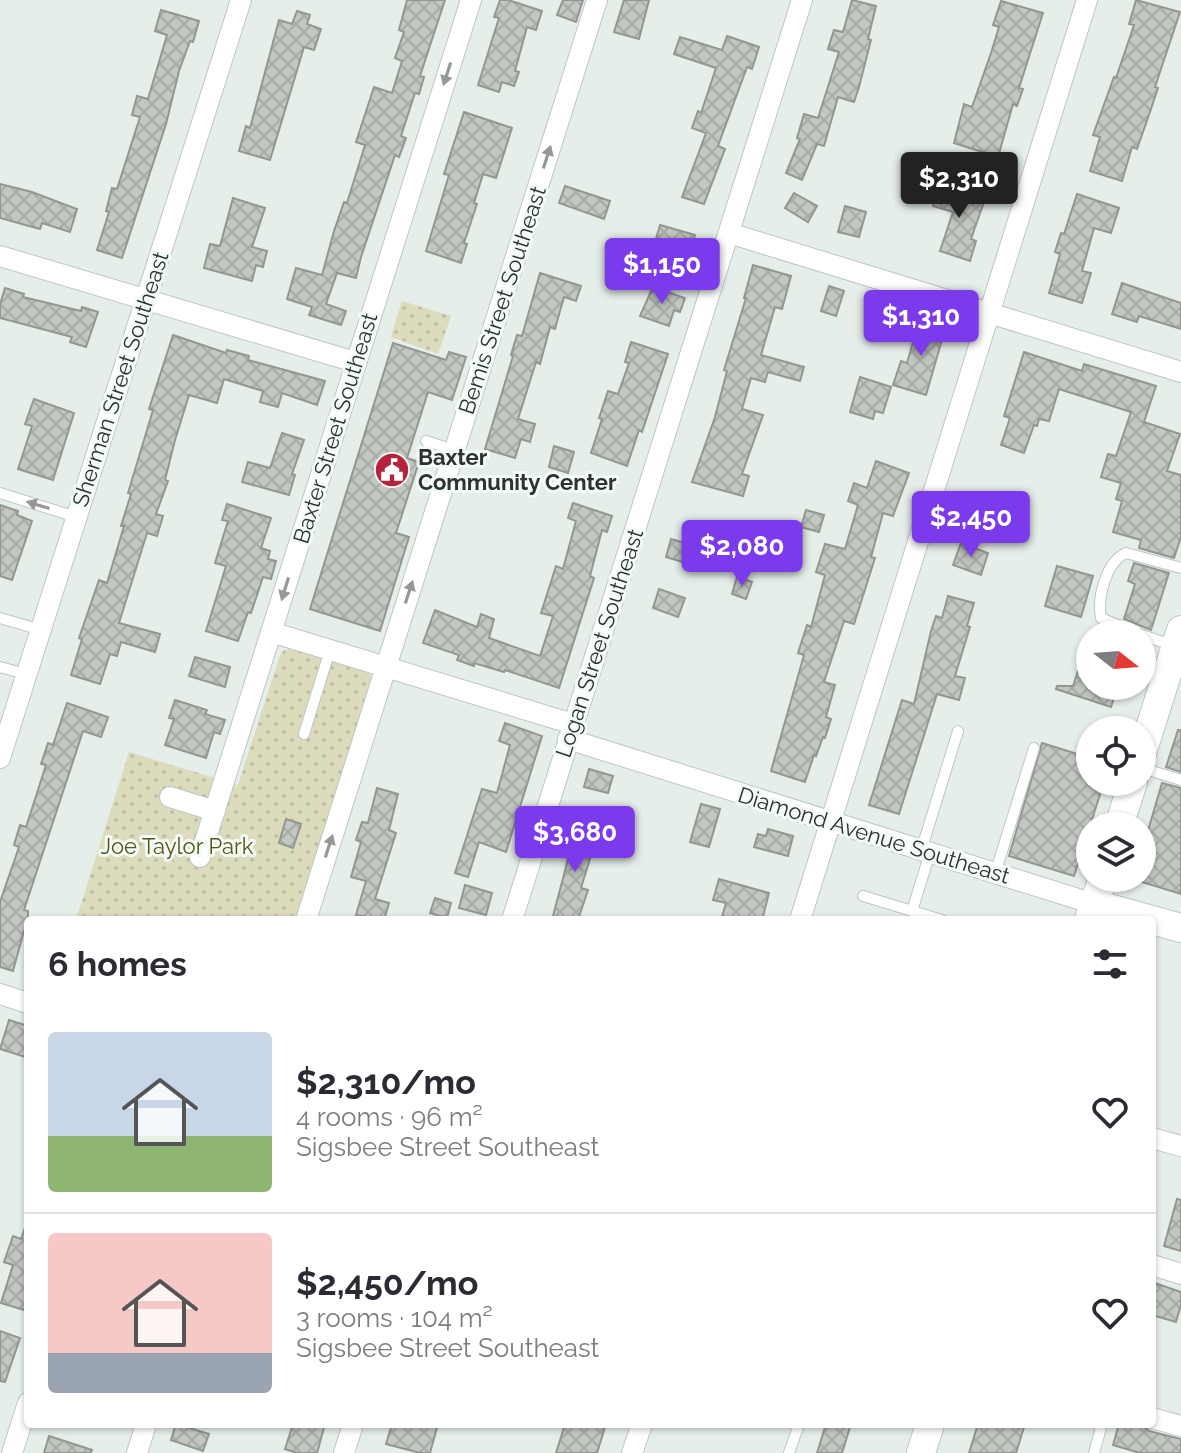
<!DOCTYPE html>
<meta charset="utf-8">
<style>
body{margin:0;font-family:Raleway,sans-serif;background:#f2f2f3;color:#2b2b33;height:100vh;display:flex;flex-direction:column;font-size:30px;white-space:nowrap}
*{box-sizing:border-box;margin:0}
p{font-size:26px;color:#7c7c81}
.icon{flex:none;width:44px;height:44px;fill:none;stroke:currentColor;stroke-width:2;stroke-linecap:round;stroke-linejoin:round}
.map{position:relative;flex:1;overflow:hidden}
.side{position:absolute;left:24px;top:916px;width:1132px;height:512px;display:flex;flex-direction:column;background:#fff;border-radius:8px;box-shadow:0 2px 6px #0004}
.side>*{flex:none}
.needle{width:52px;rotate:107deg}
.buttons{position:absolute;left:1076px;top:620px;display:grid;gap:16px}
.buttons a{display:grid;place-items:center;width:80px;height:80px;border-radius:50%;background:#fff;box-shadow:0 2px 6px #0004;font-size:40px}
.price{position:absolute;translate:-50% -68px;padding:0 18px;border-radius:8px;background:#7c3aed;color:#fff;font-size:26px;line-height:52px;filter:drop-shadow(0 2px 4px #0008)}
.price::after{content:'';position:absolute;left:50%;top:48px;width:24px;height:18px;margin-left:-12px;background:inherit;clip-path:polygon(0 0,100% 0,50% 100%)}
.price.active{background:#222;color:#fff}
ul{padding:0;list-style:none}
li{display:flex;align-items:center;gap:24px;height:200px;padding:0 24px}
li+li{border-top:2px solid #e1e1e2}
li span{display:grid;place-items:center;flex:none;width:224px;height:160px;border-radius:8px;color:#555}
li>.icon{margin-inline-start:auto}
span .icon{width:96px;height:96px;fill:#fffc;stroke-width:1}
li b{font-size:34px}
h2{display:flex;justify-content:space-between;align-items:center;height:96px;padding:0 24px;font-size:34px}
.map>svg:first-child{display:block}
.park{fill:url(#park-dots)}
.building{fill:url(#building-cross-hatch);stroke:#939791;stroke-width:2}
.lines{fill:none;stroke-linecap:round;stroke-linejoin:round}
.lane-casing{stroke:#bec6c2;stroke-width:12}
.street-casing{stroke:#bec6c2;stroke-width:22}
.secondary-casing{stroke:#bec6c2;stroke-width:30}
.lane{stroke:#fff;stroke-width:10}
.street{stroke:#fff;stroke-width:20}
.secondary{stroke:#fff;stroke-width:28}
.oneway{fill:#969897}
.labels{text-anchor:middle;stroke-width:6;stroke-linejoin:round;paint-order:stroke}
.street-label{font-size:22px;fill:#2e312f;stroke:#f3fbf7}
.poi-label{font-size:22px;font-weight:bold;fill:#2e312f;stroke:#f3fbf7;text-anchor:start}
.park-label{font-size:22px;fill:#5a5614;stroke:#f3fbf7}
</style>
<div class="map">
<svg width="1181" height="1453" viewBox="0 0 1181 1453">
<defs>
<pattern id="park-dots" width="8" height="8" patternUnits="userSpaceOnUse" patternTransform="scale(2)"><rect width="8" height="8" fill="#dcdbbc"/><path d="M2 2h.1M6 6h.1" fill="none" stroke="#bdbca2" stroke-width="1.8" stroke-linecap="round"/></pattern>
<pattern id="building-cross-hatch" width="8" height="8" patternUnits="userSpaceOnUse" patternTransform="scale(2)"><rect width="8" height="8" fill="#c3c7c1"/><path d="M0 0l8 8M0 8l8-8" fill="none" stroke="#a8aba6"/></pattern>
</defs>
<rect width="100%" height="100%" fill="#e6eeea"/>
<g class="park">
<path d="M 402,301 L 451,316 L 438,354 L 391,337 Z"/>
<path d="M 291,649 L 369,673 L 373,681 L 298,920 L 76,920 L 129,752 L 238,785 L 280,655 L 284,650 Z"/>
</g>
<g class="building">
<path d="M 407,0 L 445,0 L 420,76 L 424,77 L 419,94 L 415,93 L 401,136 L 406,138 L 399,157 L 395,155 L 361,257 L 356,278 L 337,273 L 326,304 L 346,311 L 341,325 L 309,315 L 312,307 L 287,299 L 296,268 L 322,275 L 334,231 L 344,202 L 347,203 L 365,145 L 356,142 L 374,87 L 392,93 L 402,61 L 395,58 L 404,32 L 399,30 Z"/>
<path d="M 500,0 L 508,0 L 542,11 L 536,30 L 527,27 L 515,71 L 519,72 L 514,86 L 502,82 L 499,92 L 478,85 L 499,18 L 494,17 Z"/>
<path d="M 563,0 L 583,0 L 576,22 L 557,15 Z"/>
<path d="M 624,0 L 649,0 L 639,39 L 614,32 Z"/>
<path d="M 852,0 L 876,6 L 868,39 L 871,40 L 859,87 L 854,102 L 838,97 L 824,146 L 817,144 L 802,180 L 786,173 L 800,139 L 797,138 L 804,114 L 818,118 L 839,52 L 828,49 L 834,30 L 843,32 Z"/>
<path d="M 1136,0 L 1180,12 L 1155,87 L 1158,88 L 1150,112 L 1137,149 L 1132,147 L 1122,181 L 1090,171 L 1100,137 L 1093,135 L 1114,77 L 1116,78 L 1134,25 L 1129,24 Z"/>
<path d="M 1001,1 L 1043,13 L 1019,88 L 1023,89 L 1017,106 L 1013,104 L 998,157 L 954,143 L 964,104 L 972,107 L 991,53 L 999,27 L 993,25 Z"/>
<path d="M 161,10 L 199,21 L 193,42 L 190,41 L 179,71 L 166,124 L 122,258 L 97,250 L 109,212 L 106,211 L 112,188 L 117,189 L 140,117 L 132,115 L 137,96 L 148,99 L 167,35 L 155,31 Z"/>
<path d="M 297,11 L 310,15 L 307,24 L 321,29 L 314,50 L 304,47 L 270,160 L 239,151 L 246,126 L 250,128 L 279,20 L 292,24 Z"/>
<path d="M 727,36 L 759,47 L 752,69 L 747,67 L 718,146 L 725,149 L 704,204 L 682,197 L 706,133 L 692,128 L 698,111 L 701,113 L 716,68 L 674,54 L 680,37 L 722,50 Z"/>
<path d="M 464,112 L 512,128 L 496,178 L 483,174 L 474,203 L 477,204 L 464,243 L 467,244 L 461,263 L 426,251 L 449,175 L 444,174 Z"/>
<path d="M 0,184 L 32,192 L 77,209 L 70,232 L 42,223 L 40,229 L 0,218 Z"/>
<path d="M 940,184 L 985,199 L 971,239 L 976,241 L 970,261 L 940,251 L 953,212 L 933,206 Z"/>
<path d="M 565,186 L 610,201 L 604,219 L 559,203 Z"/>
<path d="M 794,193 L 817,206 L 808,222 L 785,208 Z"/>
<path d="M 1077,194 L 1119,208 L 1111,233 L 1094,228 L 1082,271 L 1091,273 L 1082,303 L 1049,293 L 1060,254 L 1055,252 L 1061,233 L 1064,234 Z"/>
<path d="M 233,198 L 265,208 L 252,247 L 267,251 L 263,267 L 256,265 L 252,281 L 204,268 L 210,244 L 220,246 Z"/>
<path d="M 845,206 L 866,212 L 859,237 L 838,232 Z"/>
<path d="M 660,225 L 695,235 L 689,256 L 654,246 Z"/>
<path d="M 753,265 L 791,276 L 782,309 L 775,307 L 761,355 L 804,367 L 800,381 L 768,372 L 765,382 L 751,378 L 742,409 L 763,415 L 742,474 L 749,476 L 743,496 L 692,482 L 715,417 L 727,371 L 724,370 L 746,298 L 744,298 Z"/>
<path d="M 540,273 L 581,286 L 576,301 L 564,297 L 555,329 L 550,327 L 540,364 L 536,362 L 518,419 L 535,424 L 530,442 L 521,439 L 515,458 L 485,449 L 513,356 L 511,355 L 517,335 L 522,336 Z"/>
<path d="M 1122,283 L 1181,303 L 1181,329 L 1139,316 L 1137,322 L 1112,314 Z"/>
<path d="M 829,286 L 844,291 L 836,316 L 821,311 Z"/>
<path d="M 653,287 L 685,298 L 680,312 L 674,310 L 669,326 L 640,316 Z"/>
<path d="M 5,288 L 24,294 L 23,297 L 81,311 L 82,307 L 98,312 L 86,347 L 70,342 L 72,337 L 0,318 L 0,304 Z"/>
<path d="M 920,318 L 946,326 L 926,395 L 893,385 L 901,361 L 907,363 Z"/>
<path d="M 173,335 L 226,353 L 227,350 L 249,356 L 248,360 L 325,381 L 317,405 L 282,393 L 278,407 L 260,402 L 263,391 L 224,379 L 217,403 L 189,395 L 175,440 L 165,480 L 168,481 L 156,514 L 163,516 L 157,536 L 147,533 L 119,623 L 160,634 L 155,652 L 121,642 L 117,656 L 110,654 L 100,684 L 71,675 L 82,639 L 79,638 L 99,580 L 107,583 L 124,526 L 121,526 L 131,494 L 128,493 L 153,410 L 149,409 Z"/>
<path d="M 631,342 L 668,354 L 642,432 L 639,430 L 627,466 L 591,453 L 602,419 L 599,418 L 608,391 L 618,394 L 629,363 L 625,362 Z"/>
<path d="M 393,343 L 446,360 L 449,352 L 466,357 L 452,400 L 428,392 L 407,458 L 419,462 L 396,533 L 409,537 L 380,631 L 310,609 Z"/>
<path d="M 1024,352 L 1082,371 L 1084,364 L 1156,386 L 1144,422 L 1180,434 L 1167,471 L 1181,475 L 1181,537 L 1174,558 L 1139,548 L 1141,540 L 1113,532 L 1122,501 L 1116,499 L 1121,483 L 1101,477 L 1108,454 L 1116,456 L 1131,412 L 1059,389 L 1049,421 L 1039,419 L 1037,426 L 1034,425 L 1024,453 L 1001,445 L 1010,418 L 1004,416 Z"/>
<path d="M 860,377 L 891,387 L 883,413 L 875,411 L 873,419 L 850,412 Z"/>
<path d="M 34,399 L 74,413 L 53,480 L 18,469 L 32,426 L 25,424 Z"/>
<path d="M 282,433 L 304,440 L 292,474 L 295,475 L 289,495 L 242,482 L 248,462 L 270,468 Z"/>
<path d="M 554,446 L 574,452 L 568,473 L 549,467 Z"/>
<path d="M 876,461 L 909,473 L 893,516 L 883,513 L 871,557 L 875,558 L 854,624 L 844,621 L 824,682 L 835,685 L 826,717 L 831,719 L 825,738 L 823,737 L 816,756 L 814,755 L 805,782 L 771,771 L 804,655 L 798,653 L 807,625 L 811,627 L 825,575 L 816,572 L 825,544 L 845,549 L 858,505 L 848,501 L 854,483 L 867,488 Z"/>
<path d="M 573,503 L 612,516 L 607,532 L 602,530 L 590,576 L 594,578 L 559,688 L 505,670 L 504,672 L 474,663 L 474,666 L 457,660 L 459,655 L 423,643 L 435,610 L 477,627 L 481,614 L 494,619 L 489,638 L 540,656 L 553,616 L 541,613 L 556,566 L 563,569 L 576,521 L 568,518 Z"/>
<path d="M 227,504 L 271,518 L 261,548 L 270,551 L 268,559 L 276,561 L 271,579 L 263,577 L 251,613 L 248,612 L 238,641 L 206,631 L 226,566 L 215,563 L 228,521 L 222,520 Z"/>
<path d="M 0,505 L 18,511 L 17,515 L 32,521 L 12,580 L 0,576 Z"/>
<path d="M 806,510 L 824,515 L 819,532 L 801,527 Z"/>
<path d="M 671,539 L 712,551 L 706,569 L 666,557 Z"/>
<path d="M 961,543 L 988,553 L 981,575 L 953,565 Z"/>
<path d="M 1134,563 L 1169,573 L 1151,630 L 1124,619 L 1135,584 L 1128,581 Z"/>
<path d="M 1057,566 L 1093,576 L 1081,617 L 1045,606 Z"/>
<path d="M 737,577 L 752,582 L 746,599 L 732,594 Z"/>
<path d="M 659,589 L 685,598 L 678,617 L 653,608 Z"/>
<path d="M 948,596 L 974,603 L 967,626 L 970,627 L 955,676 L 965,678 L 959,700 L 937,694 L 899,814 L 869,805 L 902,700 L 914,704 L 931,631 L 936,616 L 942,618 Z"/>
<path d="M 1087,644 L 1090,645 L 1090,686 L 1118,686 L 1111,707 L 1056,689 L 1057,686 L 1073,686 Z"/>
<path d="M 195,657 L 230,667 L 225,687 L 189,676 Z"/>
<path d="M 175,700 L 207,710 L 205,714 L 225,720 L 220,734 L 214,732 L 206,758 L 165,745 L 174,719 L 169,718 Z"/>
<path d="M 67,703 L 108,717 L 101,737 L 83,731 L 24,910 L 28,911 L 28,932 L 24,931 L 13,971 L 0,967 L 0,902 L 19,847 L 14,845 L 20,825 L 26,827 L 46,765 L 41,764 L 48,743 L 53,745 Z"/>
<path d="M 505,723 L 542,736 L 506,852 L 479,842 L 468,877 L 455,873 L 482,789 L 497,793 L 510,745 L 499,741 Z"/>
<path d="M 1178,730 L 1181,730 L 1181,772 L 1166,767 Z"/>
<path d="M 1042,743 L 1090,758 L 1090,782 L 1104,782 L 1074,876 L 1009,856 Z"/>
<path d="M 589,769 L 613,776 L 608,793 L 584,787 Z"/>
<path d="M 1162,783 L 1181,788 L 1181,894 L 1142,882 L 1142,851 Z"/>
<path d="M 377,788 L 398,794 L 389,830 L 396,833 L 375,899 L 389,903 L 384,920 L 356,915 L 366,881 L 351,877 L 361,842 L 356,840 L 362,822 L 368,823 Z"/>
<path d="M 701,804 L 720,809 L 709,847 L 690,842 Z"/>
<path d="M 286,819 L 301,824 L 293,848 L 279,843 Z"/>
<path d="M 571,824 L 598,833 L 581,888 L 588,890 L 578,920 L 552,920 L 572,844 L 565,842 Z"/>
<path d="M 768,829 L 793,836 L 788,856 L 754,847 L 758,834 L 766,836 Z"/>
<path d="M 719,879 L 769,893 L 762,920 L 721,920 L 726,903 L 713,900 Z"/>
<path d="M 465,885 L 492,893 L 486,915 L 459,908 Z"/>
<path d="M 435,898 L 451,903 L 447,918 L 430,913 Z"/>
<path d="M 9,1020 L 28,1026 L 28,1058 L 0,1049 Z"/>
<path d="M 1177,1199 L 1181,1200 L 1181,1251 L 1164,1246 Z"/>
<path d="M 25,1228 L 28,1229 L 28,1298 L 24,1310 L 1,1303 L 13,1265 L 4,1262 L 13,1236 L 21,1239 Z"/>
<path d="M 1152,1282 L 1181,1292 L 1181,1305 L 1176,1322 L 1152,1315 Z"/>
<path d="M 0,1331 L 20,1338 L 5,1382 L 0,1381 Z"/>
<path d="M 176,1424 L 209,1434 L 203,1451 L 171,1440 Z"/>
<path d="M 293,1424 L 325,1424 L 317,1453 L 297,1453 L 285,1449 Z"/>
<path d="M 392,1424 L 438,1424 L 430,1453 L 420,1453 L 386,1444 Z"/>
<path d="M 565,1424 L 606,1424 L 597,1453 L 556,1453 Z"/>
<path d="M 826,1424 L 851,1424 L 842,1453 L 817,1453 Z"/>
<path d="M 978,1424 L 1025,1424 L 1016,1453 L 969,1453 Z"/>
<path d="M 1119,1424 L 1141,1424 L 1149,1431 L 1181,1439 L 1181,1453 L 1140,1453 L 1113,1445 Z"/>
<path d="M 49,1436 L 92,1450 L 91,1453 L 44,1453 Z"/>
</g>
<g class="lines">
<g class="lane-casing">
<g id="lane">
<path d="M 426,441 L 454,450"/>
<path d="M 0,493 L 76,517"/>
<path d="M 0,618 L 41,630"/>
<path d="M 1139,634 L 1101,618 C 1097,598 1106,562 1126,553 L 1181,568"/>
<path d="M 1142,635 L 1174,646"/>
<path d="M 0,667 L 26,674"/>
<path d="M 304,734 L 330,650"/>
<path d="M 1142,768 L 1181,780"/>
<path d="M 921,851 L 958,731"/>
<path d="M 995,874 L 1034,748"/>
<path d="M 863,896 L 942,920"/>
<path d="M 912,911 L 930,853"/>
<path d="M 789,1453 L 799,1424"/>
<path d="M 1094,1453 L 1102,1424"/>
</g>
</g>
<g class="street-casing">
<g id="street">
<path d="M 729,233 L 1181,372"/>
<path d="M 0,256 L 355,362"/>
<path d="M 271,632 L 573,724"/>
<path d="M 568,739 L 1094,904"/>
<path d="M 0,758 L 241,0"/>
<path d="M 170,797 L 215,811"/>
<path d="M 200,857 L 471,0"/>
<path d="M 306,920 L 597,0"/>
<path d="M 512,920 L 802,0"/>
<path d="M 800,920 L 1087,0"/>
<path d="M 0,994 L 28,1003"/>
<path d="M 1152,1138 L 1181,1146"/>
<path d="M 1152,1265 L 1181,1274"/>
<path d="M 1152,1418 L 1181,1426"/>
<path d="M 12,1453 L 28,1403"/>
<path d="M 137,1453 L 146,1424"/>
<path d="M 344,1453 L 353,1424"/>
<path d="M 632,1453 L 642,1424"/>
</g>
</g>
<g class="secondary-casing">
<g id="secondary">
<path d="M 1142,753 L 1181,630"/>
<path d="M 1119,826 L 1133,782"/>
<path d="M 1094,904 L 1181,928"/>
<path d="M 1089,919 L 1103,878"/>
<path d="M 921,1453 L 930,1424"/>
</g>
</g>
<use href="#lane" class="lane"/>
<use href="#street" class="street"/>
<use href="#secondary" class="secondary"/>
</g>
<defs><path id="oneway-solid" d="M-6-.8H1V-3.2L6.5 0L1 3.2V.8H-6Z" transform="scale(2)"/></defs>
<g class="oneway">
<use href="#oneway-solid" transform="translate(447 74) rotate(108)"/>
<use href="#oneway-solid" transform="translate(547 157) rotate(-72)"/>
<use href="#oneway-solid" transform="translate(38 505) rotate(-163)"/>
<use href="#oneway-solid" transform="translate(285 589) rotate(107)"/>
<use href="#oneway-solid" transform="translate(409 592) rotate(-72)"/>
<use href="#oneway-solid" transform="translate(329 846) rotate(-72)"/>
</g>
<defs>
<g id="civic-disc" transform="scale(1.8)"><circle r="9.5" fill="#b4223b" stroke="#f3fbf7"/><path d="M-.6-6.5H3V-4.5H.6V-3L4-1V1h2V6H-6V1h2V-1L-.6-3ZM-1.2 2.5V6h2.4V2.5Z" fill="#fff"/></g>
</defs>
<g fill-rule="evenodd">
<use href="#civic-disc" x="392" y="470"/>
</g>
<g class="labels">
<g class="street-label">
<text transform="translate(502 300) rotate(-72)" y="8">Bemis Street Southeast</text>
<text transform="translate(120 379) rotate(-72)" y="8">Sherman Street Southeast</text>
<text transform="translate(335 428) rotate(-73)" y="8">Baxter Street Southeast</text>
<text transform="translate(599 643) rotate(-72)" y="8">Logan Street Southeast</text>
<text transform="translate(874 835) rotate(17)" y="8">Diamond Avenue Southeast</text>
</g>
<g class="poi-label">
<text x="418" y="465">Baxter<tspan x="418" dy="25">Community Center</tspan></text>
</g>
<g class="park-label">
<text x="177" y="854">Joe Taylor Park</text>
</g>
</g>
</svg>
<div class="buttons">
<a><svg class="needle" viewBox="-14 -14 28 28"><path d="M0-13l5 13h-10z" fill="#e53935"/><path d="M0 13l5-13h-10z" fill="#7c7c81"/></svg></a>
<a><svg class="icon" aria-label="locate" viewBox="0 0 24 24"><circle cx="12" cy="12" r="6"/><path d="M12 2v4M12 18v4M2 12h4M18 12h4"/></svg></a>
<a><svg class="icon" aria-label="layers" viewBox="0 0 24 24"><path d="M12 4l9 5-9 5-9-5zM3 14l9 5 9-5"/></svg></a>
</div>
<b class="price active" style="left:959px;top:220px">$2,310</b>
<b class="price" style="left:662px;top:306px">$1,150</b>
<b class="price" style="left:921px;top:358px">$1,310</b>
<b class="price" style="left:971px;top:559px">$2,450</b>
<b class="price" style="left:742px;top:588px">$2,080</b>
<b class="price" style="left:575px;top:874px">$3,680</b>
<section class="side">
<h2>6 homes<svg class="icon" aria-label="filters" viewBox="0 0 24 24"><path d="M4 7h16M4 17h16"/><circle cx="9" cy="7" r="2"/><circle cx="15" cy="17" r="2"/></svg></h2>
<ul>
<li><span style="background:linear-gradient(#c9d6e8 65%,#8fb573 0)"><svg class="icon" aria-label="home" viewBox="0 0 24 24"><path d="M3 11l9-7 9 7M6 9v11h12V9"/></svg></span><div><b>$2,310/mo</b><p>4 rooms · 96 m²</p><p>Sigsbee Street Southeast</p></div><svg class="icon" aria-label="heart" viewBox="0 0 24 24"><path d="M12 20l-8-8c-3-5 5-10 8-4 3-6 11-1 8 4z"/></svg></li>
<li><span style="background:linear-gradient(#f6c9c9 75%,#9aa5b1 0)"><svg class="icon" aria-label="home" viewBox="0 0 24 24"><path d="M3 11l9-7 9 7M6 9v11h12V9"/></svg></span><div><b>$2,450/mo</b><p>3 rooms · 104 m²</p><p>Sigsbee Street Southeast</p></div><svg class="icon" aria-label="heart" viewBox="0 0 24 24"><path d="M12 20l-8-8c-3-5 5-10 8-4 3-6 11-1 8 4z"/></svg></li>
</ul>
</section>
</div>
